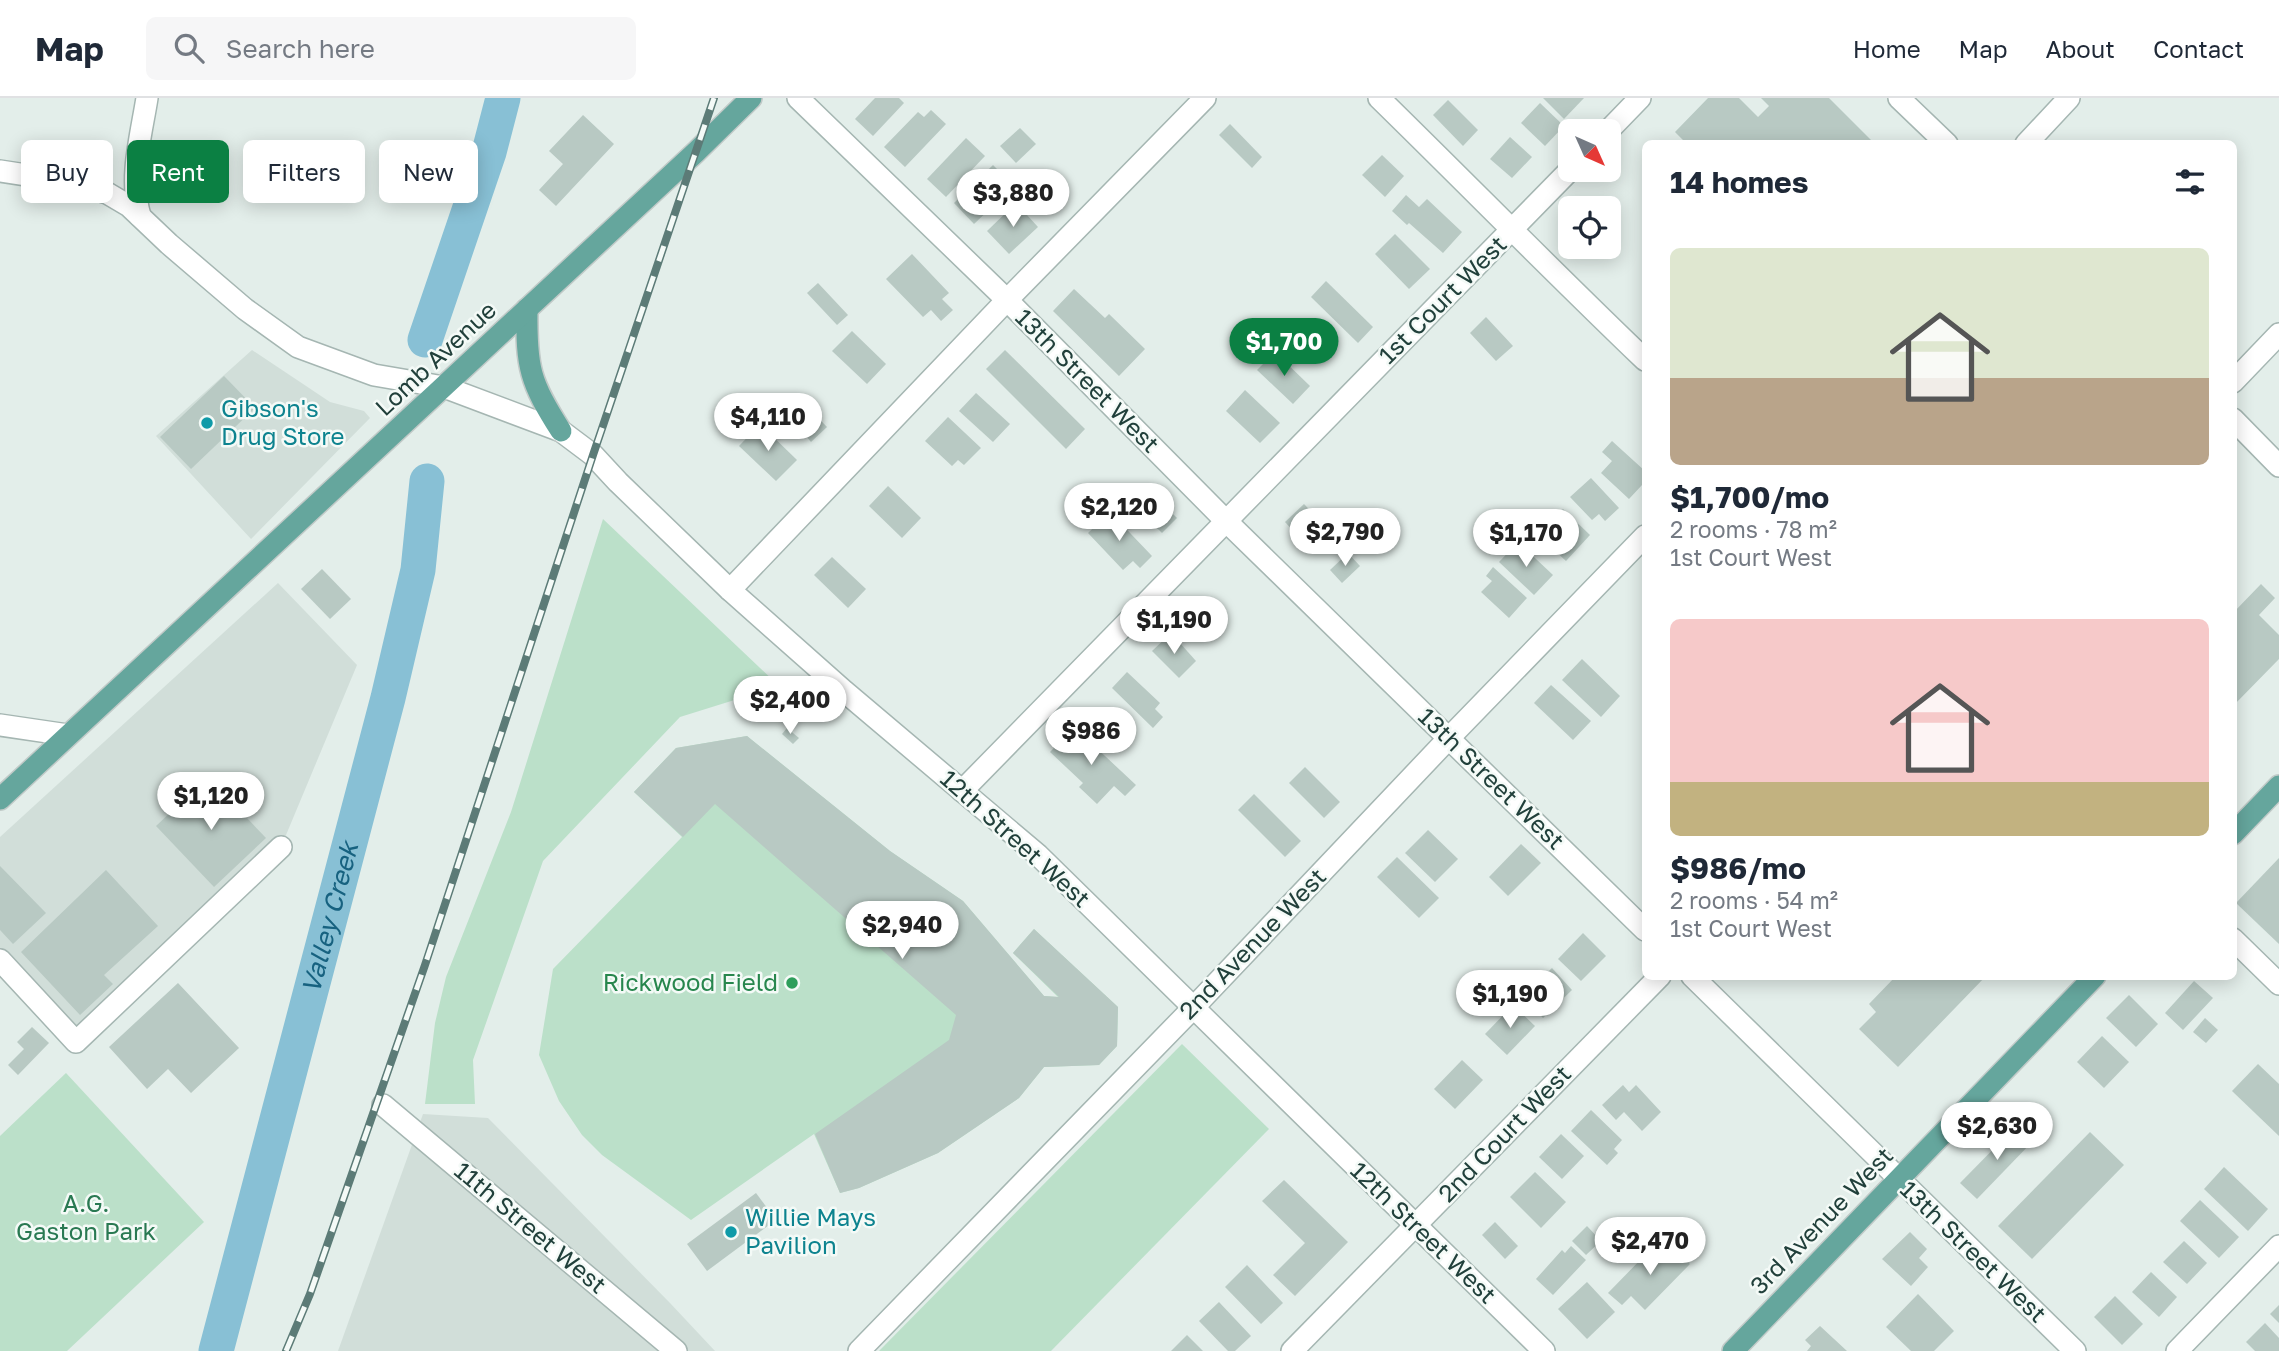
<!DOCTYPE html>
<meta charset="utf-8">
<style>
body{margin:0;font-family:"Golos Text",sans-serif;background:#f6f6f7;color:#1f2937;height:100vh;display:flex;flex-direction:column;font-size:26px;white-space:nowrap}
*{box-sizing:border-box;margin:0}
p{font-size:23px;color:#747a83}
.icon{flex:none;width:38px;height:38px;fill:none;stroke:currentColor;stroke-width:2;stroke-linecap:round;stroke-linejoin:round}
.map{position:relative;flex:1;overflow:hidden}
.panel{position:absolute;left:1642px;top:42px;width:595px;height:840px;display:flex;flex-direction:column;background:#fff;border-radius:10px;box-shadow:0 4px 18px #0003}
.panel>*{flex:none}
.guide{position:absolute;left:21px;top:42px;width:665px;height:63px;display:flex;gap:14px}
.needle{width:46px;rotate:135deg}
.buttons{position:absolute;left:1558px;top:21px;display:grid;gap:14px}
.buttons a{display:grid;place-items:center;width:63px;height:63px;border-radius:10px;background:#fff;box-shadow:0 4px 18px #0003;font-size:35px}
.price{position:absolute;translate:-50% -60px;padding:0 16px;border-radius:24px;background:#fff;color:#222;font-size:23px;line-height:46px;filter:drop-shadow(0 2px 4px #0008)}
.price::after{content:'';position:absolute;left:50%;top:42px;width:21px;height:16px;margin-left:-10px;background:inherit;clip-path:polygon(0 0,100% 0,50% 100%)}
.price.selected{background:#0b8043;color:#fff}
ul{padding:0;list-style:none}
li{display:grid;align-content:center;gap:14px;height:371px;padding:0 28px}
li span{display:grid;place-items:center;height:217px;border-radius:10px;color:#555}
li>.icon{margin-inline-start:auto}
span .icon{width:126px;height:126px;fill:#fffc;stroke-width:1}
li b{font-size:30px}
h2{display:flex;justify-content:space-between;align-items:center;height:84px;padding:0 28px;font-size:30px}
.tag{padding:0 24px;border-radius:10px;background:#fff;box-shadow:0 4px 18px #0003;font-size:24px;line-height:63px}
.tag.selected{background:#0b8043;color:#fff}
header{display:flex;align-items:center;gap:42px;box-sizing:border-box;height:98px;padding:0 35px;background:#fff;border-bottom:2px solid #e0e1e3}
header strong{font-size:33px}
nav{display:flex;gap:38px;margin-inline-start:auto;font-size:24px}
.search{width:490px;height:63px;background:#f6f6f7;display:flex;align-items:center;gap:18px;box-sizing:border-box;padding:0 24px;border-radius:10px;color:#747a83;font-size:26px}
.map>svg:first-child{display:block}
.built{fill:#d1ded9}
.green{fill:#bbe0c9}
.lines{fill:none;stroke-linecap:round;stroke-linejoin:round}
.river{stroke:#88c0d5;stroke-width:35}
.building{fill:#b8c9c3}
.minor-casing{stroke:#a5b6b2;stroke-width:24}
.major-casing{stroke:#c1cac8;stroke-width:24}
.minor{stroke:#fff;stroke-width:21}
.major{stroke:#65a69d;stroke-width:21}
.rail-casing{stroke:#5c7b77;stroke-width:8}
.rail{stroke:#f4faf7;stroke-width:5;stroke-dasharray:16;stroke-linecap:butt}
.culture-dot{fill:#0f9aa8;stroke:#f4faf7;stroke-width:2.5}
.leisure-dot{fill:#2e9e5b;stroke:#f4faf7;stroke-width:2.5}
.labels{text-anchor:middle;stroke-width:5;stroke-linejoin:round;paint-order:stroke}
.street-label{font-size:24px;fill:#21403b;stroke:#f4faf7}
.culture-label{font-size:24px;fill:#0d838f;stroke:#f4faf7;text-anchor:start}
.leisure-label{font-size:24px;fill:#27864d;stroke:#f4faf7;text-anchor:end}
.park-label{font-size:24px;fill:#297952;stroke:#f4faf7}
.water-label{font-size:26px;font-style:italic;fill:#176280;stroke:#f4faf7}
</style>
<header>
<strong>Map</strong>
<div class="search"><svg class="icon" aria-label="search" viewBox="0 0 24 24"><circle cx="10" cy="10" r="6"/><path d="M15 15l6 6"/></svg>Search here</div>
<nav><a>Home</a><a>Map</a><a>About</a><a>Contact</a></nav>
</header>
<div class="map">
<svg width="2279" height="1253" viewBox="0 0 2279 1253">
<rect width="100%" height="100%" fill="#e3eeea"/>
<g class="built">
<path d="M 252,252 L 330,304 L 364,313 L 370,320 L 251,441 L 156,338 Z"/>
<path d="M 278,485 L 357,567 L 281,749 L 78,933 L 0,850 L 0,739 Z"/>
<path d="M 423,1016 L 488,1020 L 670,1205 L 715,1253 L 338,1253 Z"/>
</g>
<g class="green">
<path d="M 603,421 L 779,588 L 680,619 L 543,763 L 473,962 L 475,1006 L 425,1006 L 435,925 L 446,879 L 511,714 Z"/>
<path d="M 747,638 L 890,753 L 963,803 L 1044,898 L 1058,899 L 1013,855 L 1034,831 L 1118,909 L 1117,948 L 1099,967 L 1044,969 L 1019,1000 L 938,1055 L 859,1090 L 840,1095 L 814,1036 L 691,1122 L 602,1057 L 582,1037 L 559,1003 L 539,957 L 553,871 L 682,739 L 634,694 L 676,650 Z"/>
<path d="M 1182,946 L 1269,1031 L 1051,1253 L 879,1253 Z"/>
<path d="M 66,975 L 204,1124 L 67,1253 L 0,1253 L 0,1038 Z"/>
</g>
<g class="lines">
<g class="river">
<path d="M 425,242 L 489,54 L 503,0"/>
<path id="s1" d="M 216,1253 L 388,600 L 418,472 L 427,383"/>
</g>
</g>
<g class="building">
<path d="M 875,0 L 899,0 L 904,5 L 873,38 L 855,21 Z"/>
<path d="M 1543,0 L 1584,0 L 1564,21 Z"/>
<path d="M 1708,0 L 1739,0 L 1758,19 L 1769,8 L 1761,0 L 1829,0 L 1875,46 L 1687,46 L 1675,34 Z"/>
<path d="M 1448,2 L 1478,32 L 1463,48 L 1433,17 Z"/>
<path d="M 1540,5 L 1564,28 L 1545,48 L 1521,25 Z"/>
<path d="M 931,12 L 946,26 L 905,69 L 884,49 L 918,14 L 924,19 Z"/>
<path d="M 583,17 L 614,46 L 556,108 L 539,92 L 563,66 L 549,53 Z"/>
<path d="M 1230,26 L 1262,59 L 1252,70 L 1219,37 Z"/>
<path d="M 1020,30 L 1036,46 L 1016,65 L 1000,48 Z"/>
<path d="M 1510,39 L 1532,59 L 1512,80 L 1490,61 Z"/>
<path d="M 966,40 L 985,58 L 946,99 L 927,81 Z"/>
<path d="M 1382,57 L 1404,78 L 1385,99 L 1362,77 Z"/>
<path d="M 993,67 L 1014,88 L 974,126 L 954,105 Z"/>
<path d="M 1406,97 L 1419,109 L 1427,101 L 1462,134 L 1443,155 L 1409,125 L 1407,127 L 1392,113 Z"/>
<path d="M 1016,105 L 1038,129 L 1009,156 L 987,133 Z"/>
<path d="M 1395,136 L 1430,171 L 1409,191 L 1375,156 Z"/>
<path d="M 912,156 L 949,195 L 942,201 L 953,212 L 941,223 L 931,212 L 923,219 L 886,181 Z"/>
<path d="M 1326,183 L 1373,229 L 1358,245 L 1311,199 Z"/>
<path d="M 818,185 L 848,217 L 837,227 L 807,195 Z"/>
<path d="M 1074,191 L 1105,220 L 1109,216 L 1145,251 L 1119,278 L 1053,213 Z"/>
<path d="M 1486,219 L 1513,248 L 1496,263 L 1470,235 Z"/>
<path d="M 852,233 L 886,266 L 867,286 L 832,253 Z"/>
<path d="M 1005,252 L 1085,331 L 1066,351 L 986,271 Z"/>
<path d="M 1275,254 L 1310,288 L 1293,306 L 1257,272 Z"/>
<path d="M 224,278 L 255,310 L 191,371 L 160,339 Z"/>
<path d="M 1245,292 L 1280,325 L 1260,345 L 1226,313 Z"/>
<path d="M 976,295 L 1010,326 L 993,344 L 959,313 Z"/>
<path d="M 800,301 L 827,329 L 811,344 L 786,314 Z"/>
<path d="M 948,319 L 981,350 L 964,367 L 958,362 L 952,368 L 925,343 Z"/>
<path d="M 760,326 L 797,362 L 776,383 L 739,348 Z"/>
<path d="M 1612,343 L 1645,373 L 1645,390 L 1642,387 L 1629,401 L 1601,375 L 1612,363 L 1602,354 Z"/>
<path d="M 1591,380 L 1619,410 L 1605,423 L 1599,416 L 1592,422 L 1570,399 Z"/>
<path d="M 888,388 L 921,420 L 902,440 L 869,408 Z"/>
<path d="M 1151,394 L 1177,420 L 1162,435 L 1136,409 Z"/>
<path d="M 1304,406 L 1329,432 L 1309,450 L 1285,424 Z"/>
<path d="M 1563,411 L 1590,437 L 1566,463 L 1539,438 Z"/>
<path d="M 1110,414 L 1152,458 L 1140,470 L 1133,463 L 1123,472 L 1088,435 Z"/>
<path d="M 1518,444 L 1553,477 L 1534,497 L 1499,464 Z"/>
<path d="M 1348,455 L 1360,468 L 1342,485 L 1330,472 Z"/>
<path d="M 832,459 L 866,491 L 848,510 L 814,477 Z"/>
<path d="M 1493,469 L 1527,500 L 1509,520 L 1481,494 L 1492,483 L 1486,478 Z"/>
<path d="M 322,471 L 351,501 L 330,521 L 301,491 Z"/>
<path d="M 2261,486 L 2275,500 L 2259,517 L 2279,537 L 2279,561 L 2233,608 L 2233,515 Z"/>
<path d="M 1171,535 L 1196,563 L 1179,580 L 1152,553 Z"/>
<path d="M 1582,561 L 1620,598 L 1601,619 L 1562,582 Z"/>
<path d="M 1127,574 L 1160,605 L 1155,611 L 1163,619 L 1153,630 L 1112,590 Z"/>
<path d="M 1551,587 L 1591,623 L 1573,642 L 1534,605 Z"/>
<path d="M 1074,629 L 1136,687 L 1125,698 L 1114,688 L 1097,706 L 1079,689 L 1083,685 L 1050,654 Z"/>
<path d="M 787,630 L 799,640 L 793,646 L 782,636 Z"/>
<path d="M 747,638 L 890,753 L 963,803 L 1044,898 L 1059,899 L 1013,855 L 1034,831 L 1118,909 L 1117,948 L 1099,967 L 1044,969 L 1019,1000 L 938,1055 L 859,1090 L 840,1095 L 815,1036 L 949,942 L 956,917 L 715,706 L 683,739 L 634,694 L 676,650 Z"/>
<path d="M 1305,669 L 1340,704 L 1324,720 L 1289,685 Z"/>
<path d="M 208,679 L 266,740 L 214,789 L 156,728 Z"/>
<path d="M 1254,696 L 1301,743 L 1285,759 L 1238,712 Z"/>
<path d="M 1428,732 L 1458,761 L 1435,784 L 1405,755 Z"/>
<path d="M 1521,746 L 1541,765 L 1508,798 L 1489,779 Z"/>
<path d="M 1397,759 L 1439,800 L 1419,820 L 1377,779 Z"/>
<path d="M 2279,760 L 2279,846 L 2236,805 Z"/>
<path d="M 0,768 L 46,815 L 13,846 L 0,832 Z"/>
<path d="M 106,772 L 158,828 L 104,877 L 113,886 L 80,917 L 21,854 Z"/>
<path d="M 1583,835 L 1606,858 L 1581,883 L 1558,861 Z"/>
<path d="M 1552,870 L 1572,892 L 1543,920 L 1522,898 Z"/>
<path d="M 1896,878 L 1986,878 L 1898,969 L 1859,931 L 1876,914 L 1869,906 Z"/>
<path d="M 2194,883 L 2213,900 L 2183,932 L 2165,915 Z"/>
<path d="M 178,885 L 239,950 L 191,995 L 168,971 L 147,991 L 109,949 Z"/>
<path d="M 2129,897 L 2158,926 L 2136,949 L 2106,920 Z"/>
<path d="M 1513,907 L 1535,928 L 1507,957 L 1485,936 Z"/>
<path d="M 2205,920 L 2218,932 L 2206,945 L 2193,934 Z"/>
<path d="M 32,929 L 49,945 L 18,977 L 8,967 L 24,951 L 17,944 Z"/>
<path d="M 2102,938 L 2129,964 L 2104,990 L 2077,964 Z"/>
<path d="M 1462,962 L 1483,982 L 1455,1011 L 1434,991 Z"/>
<path d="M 2258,966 L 2279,986 L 2279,1038 L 2232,993 Z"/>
<path d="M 1623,987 L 1629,994 L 1636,987 L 1661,1014 L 1642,1033 L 1624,1014 L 1616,1022 L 1602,1007 Z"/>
<path d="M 1591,1012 L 1622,1042 L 1614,1051 L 1618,1055 L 1607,1067 L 1571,1033 Z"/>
<path d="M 2017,1027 L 2033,1043 L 1977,1101 L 1960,1085 Z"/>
<path d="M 2090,1034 L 2124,1067 L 2032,1161 L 1998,1128 Z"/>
<path d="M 1561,1036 L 1584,1058 L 1562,1081 L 1539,1059 Z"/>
<path d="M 2224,1069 L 2268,1111 L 2248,1133 L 2204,1091 Z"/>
<path d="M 1535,1074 L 1566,1104 L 1541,1130 L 1510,1099 Z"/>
<path d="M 1284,1082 L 1348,1144 L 1295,1198 L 1273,1177 L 1305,1145 L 1262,1103 Z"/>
<path d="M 756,1095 L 776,1122 L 707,1173 L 687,1146 Z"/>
<path d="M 2200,1102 L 2239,1139 L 2219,1160 L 2180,1123 Z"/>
<path d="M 1495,1124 L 1518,1148 L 1505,1161 L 1482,1137 Z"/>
<path d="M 1587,1128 L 1601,1143 L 1586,1157 L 1572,1143 Z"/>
<path d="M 1910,1134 L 1927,1151 L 1919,1160 L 1928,1169 L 1911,1188 L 1882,1161 Z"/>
<path d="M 1665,1141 L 1690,1166 L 1645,1212 L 1631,1198 L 1622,1207 L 1608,1195 L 1646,1156 L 1657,1166 L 1663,1159 L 1655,1151 Z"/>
<path d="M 2184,1143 L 2207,1165 L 2187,1186 L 2163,1164 Z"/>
<path d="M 1571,1148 L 1586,1162 L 1553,1197 L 1536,1181 L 1562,1152 L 1565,1155 Z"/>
<path d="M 1247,1167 L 1283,1205 L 1261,1226 L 1225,1189 Z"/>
<path d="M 2151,1174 L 2177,1199 L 2159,1219 L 2132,1194 Z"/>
<path d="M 1587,1184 L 1615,1214 L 1587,1241 L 1558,1211 Z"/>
<path d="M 1918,1196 L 1954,1233 L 1934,1253 L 1911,1253 L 1886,1229 Z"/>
<path d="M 2115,1198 L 2143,1226 L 2122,1247 L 2094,1219 Z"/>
<path d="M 1219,1204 L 1251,1238 L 1235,1253 L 1228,1253 L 1199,1223 Z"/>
<path d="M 2279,1207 L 2279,1225 L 2270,1216 Z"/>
<path d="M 2265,1225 L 2279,1240 L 2279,1253 L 2255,1253 L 2246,1244 Z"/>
<path d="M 1820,1228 L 1847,1253 L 1807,1253 L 1811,1248 L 1805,1242 Z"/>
<path d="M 1187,1237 L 1203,1253 L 1171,1253 Z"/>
</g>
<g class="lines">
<g class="minor-casing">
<g id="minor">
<path d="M 798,0 L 1007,202 L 1225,422 L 1645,832"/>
<path d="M 1379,0 C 1468,87 1555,176 1645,262"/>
<path d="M 1899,0 L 1947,46"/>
<path d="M 1608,33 L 1640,0"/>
<path d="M 2026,46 L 2069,0"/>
<path d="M 0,73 L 72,84 L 107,95 L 129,108 L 169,146 L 245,211 L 298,249 L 374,277 L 444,289 L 561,333 L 593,357 L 618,384 L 730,492 L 844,593 L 1038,757 L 1544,1253"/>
<path d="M 140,118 C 129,80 141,38 147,0"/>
<path d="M 2233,284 L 2279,236"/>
<path d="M 2233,321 L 2279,368"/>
<path d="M 730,492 L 1007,202 L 1205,0"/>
<path d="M 0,627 L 68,637"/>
<path d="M 962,693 L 1570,72"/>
<path d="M 2233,841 L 2279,886"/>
<path d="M 0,862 L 76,944 L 281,749"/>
<path d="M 1692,878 L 2075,1253"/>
<path d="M 383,1007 L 676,1253"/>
<path d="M 859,1253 L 1194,909 L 1448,641 L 1645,438"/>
<path d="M 1292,1253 L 1660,878"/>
<path d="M 2177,1253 L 2279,1148"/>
</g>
</g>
<g class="major-casing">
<g id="major">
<path d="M 527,211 C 526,270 530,284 561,333"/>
<path d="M 0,701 L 696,54 L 751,0"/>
<path d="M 2233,736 L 2279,688"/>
<path d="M 1733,1253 L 2095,878"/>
</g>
</g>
<use href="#minor" class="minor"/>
<use href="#major" class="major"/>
<g class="rail-casing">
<path id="rail" d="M 286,1253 L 310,1196 L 425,867 L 593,357 L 714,0"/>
</g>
<use href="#rail" class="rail"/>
</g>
<g class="culture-dot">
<circle cx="207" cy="325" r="7"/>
<circle cx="731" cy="1134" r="7"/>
</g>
<circle class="leisure-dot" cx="792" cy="885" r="7"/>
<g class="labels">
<g class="street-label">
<text transform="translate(1443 202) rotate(-45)" y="8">1st Court West</text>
<text transform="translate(436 261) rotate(-43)" y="8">Lomb Avenue</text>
<text transform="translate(1087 283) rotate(45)" y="8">13th Street West</text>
<text transform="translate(1491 681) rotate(44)" y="8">13th Street West</text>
<text transform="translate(1015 741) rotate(42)" y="8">12th Street West</text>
<text transform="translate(1253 846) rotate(-46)" y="8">2nd Avenue West</text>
<text transform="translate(1505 1036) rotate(-46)" y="8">2nd Court West</text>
<text transform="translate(1822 1123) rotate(-46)" y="8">3rd Avenue West</text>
<text transform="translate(530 1130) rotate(40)" y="8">11th Street West</text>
<text transform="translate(1423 1135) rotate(44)" y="8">12th Street West</text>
<text transform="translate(1973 1154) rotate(44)" y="8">13th Street West</text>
</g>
<g class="culture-label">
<text x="221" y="319">Gibson's<tspan x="221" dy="28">Drug Store</tspan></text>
<text x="745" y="1128">Willie Mays<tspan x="745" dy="28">Pavilion</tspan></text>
</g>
<g class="leisure-label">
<text x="778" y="893">Rickwood Field</text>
</g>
<g class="park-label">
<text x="86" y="1114">A.G.<tspan x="86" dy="28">Gaston Park</tspan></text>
</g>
<g class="water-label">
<text dy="9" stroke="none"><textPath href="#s1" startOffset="448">Valley Creek</textPath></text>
</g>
</g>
</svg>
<div class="buttons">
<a><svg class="needle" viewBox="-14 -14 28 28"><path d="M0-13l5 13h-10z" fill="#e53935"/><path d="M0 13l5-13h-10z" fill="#747a83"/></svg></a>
<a><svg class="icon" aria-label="locate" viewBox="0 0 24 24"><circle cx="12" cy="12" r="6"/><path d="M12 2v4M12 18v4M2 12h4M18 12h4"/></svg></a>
</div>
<b class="price" style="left:1013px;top:131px">$3,880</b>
<b class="price selected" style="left:1284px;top:280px">$1,700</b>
<b class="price" style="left:768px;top:355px">$4,110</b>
<b class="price" style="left:1119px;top:445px">$2,120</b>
<b class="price" style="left:1345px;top:470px">$2,790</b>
<b class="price" style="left:1526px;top:471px">$1,170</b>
<b class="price" style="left:1174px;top:558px">$1,190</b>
<b class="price" style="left:790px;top:638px">$2,400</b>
<b class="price" style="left:1091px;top:669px">$986</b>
<b class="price" style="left:211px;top:734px">$1,120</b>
<b class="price" style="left:902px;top:863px">$2,940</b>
<b class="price" style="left:1510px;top:932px">$1,190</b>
<b class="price" style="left:1997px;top:1064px">$2,630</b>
<b class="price" style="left:1650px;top:1179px">$2,470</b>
<div class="guide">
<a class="tag">Buy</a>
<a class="tag selected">Rent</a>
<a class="tag">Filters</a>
<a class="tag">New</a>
</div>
<section class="panel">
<h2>14 homes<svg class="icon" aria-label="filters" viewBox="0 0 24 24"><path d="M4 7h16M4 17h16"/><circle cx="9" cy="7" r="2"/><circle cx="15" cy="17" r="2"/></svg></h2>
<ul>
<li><span style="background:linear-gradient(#dfe7d0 60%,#b9a48a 0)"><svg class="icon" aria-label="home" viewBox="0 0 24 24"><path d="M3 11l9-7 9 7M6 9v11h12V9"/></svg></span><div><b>$1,700/mo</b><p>2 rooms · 78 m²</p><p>1st Court West</p></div></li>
<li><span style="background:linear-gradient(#f6c9c9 75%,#c2b280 0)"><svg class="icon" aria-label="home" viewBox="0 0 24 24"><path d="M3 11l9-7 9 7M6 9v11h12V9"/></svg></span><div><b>$986/mo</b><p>2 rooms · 54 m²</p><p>1st Court West</p></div></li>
</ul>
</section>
</div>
